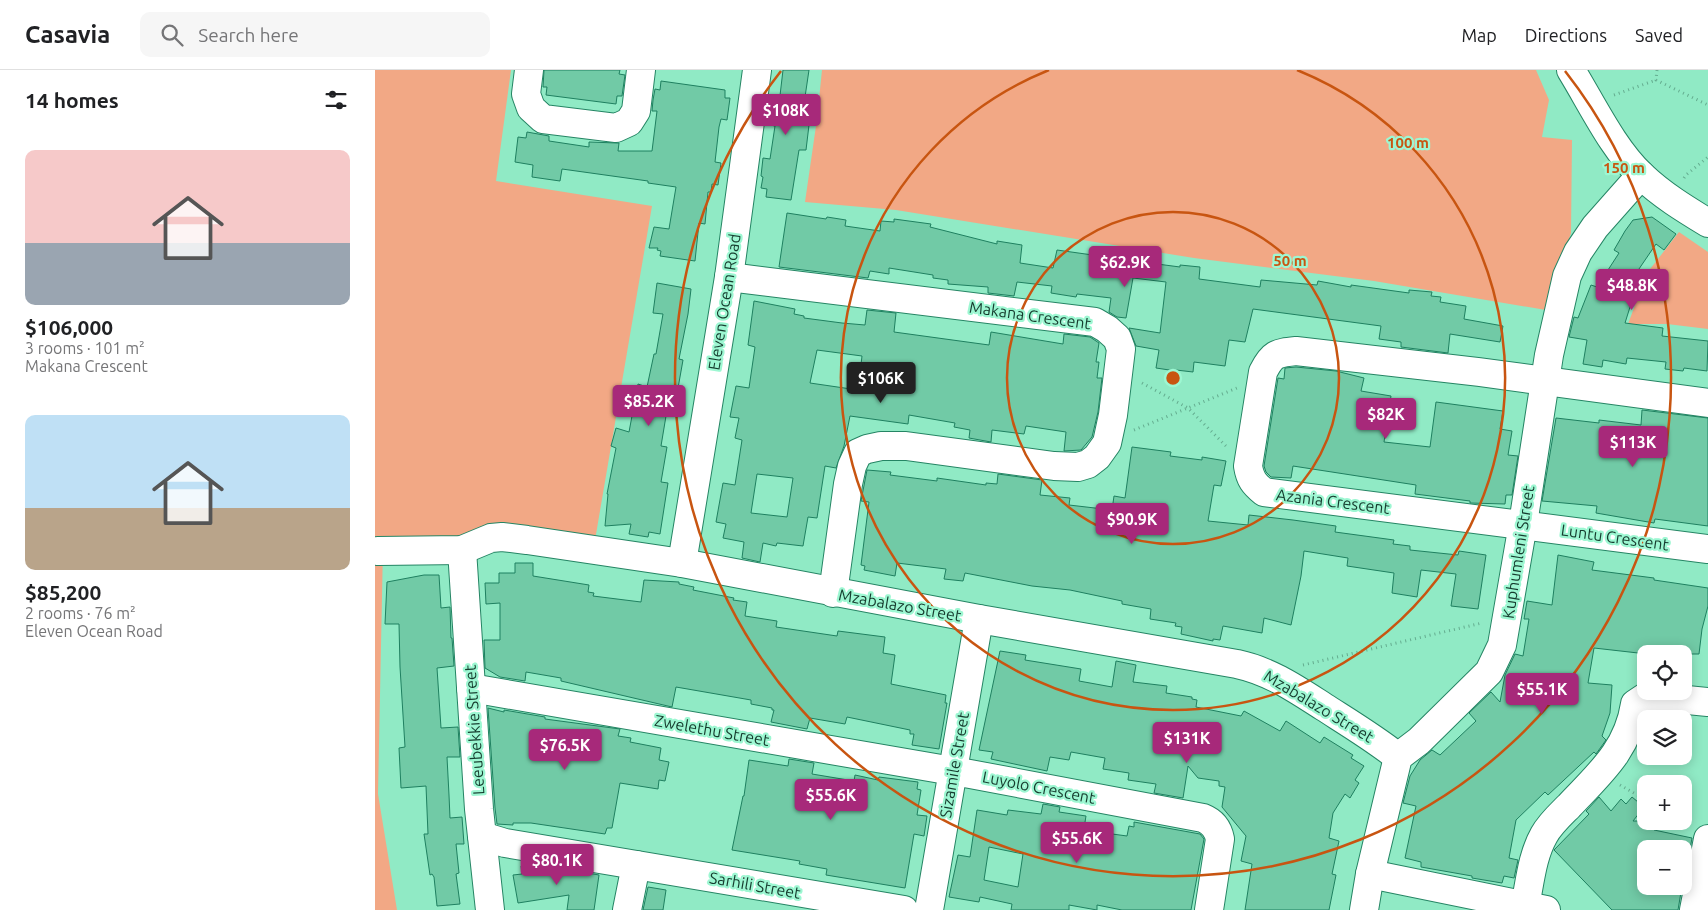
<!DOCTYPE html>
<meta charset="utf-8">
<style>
body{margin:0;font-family:Ubuntu,sans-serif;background:#f6f6f6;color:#202124;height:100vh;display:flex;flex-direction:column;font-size:19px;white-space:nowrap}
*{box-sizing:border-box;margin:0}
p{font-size:16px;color:#757577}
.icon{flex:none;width:28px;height:28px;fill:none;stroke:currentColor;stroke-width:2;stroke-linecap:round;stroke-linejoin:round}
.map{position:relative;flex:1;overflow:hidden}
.panel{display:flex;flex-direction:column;background:#fff;width:375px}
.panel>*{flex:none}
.buttons{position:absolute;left:1262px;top:575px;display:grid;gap:10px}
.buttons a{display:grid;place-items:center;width:55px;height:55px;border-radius:10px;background:#fff;box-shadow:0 2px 12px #0003;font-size:25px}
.price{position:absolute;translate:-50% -42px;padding:0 11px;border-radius:5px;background:#a7297a;color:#fff;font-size:16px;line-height:32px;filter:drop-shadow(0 1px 2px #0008)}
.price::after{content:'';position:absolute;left:50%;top:30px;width:15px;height:11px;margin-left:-8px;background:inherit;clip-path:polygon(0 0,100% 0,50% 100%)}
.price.on{background:#222;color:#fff}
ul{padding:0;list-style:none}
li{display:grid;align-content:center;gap:10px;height:265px;padding:0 25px}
li span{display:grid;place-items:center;height:155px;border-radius:10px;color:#555}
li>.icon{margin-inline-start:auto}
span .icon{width:90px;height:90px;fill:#fffc;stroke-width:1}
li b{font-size:21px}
h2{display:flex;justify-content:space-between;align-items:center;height:60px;padding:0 25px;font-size:21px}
header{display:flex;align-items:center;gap:30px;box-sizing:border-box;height:70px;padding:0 25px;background:#fff;border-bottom:1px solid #e0e0e0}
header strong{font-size:24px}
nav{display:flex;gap:28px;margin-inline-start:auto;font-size:18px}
.search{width:350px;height:45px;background:#f6f6f6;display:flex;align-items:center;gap:12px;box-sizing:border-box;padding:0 18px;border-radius:10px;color:#757577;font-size:19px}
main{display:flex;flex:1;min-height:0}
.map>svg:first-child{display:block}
.green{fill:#f2a885}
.building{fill:#71caa6;stroke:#1f8060;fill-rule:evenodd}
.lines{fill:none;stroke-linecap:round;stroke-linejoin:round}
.minor-casing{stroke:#258564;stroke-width:30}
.path{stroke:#64ac8f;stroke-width:3;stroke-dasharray:1 4;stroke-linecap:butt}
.minor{stroke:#fff;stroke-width:28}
.ring{fill:none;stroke:#c85511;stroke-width:2.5}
.labels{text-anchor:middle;stroke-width:4.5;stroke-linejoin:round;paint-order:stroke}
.street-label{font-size:16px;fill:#163c2e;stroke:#9df7d2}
.centre{fill:#c85511;stroke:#9df7d2;stroke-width:2.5}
.ring-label{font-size:15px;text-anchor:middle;font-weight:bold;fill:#c85511;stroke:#9df7d2;stroke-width:4.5;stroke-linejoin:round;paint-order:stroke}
</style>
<header>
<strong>Casavia</strong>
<div class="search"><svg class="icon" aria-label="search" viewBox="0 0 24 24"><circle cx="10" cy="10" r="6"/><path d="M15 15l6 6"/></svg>Search here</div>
<nav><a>Map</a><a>Directions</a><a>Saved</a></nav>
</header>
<main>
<section class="panel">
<h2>14 homes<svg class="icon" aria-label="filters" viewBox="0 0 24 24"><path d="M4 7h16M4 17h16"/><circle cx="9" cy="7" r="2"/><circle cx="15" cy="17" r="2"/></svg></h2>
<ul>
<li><span style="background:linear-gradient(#f6c9c9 60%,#9aa5b1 0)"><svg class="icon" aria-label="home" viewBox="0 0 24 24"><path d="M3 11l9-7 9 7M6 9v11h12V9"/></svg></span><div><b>$106,000</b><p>3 rooms · 101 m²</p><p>Makana Crescent</p></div></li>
<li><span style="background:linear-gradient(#bfe0f5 60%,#b9a48a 0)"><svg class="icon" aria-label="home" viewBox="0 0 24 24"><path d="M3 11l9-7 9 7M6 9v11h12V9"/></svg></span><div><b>$85,200</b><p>2 rooms · 76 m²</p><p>Eleven Ocean Road</p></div></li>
</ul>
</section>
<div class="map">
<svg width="1333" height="840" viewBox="0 0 1333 840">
<rect width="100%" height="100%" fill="#90eac5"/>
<g class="green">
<path d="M 0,0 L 136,0 L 121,111 L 277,136 L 219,476 L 8,477 L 3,724 L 22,840 L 0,840 Z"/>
<path d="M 447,0 L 1161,0 L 1174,30 L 1167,67 L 1197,70 L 1196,163 L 1171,240 L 999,211 L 819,188 L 521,140 L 430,132 L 442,49 Z"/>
<path d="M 1304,162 L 1333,182 L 1333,259 L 1292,254 L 1253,254 L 1272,203 Z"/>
</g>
<g class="building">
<path d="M 169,0 L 245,0 L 244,4 L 250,5 L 247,26 L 242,26 L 241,34 L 171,25 L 172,17 L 168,17 Z"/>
<path d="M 408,0 L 434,0 L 426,54 L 434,55 L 431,80 L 424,80 L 416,130 L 391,127 L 392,119 L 386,118 L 388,107 L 386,106 L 388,88 L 395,89 L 400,56 L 395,55 L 398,33 L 404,34 Z"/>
<path d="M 286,11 L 350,20 L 350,28 L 355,28 L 352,50 L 346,49 L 344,57 L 340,92 L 346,93 L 343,115 L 337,114 L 336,122 L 333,122 L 330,154 L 324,153 L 320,191 L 285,186 L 286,181 L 282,180 L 283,178 L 274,178 L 279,157 L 294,159 L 301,117 L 273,113 L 273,111 L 187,99 L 185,111 L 157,107 L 158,95 L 140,92 L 143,67 L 151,68 L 152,62 L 174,66 L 174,71 L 214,77 L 214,72 L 242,73 L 244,73 L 243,81 L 277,81 L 282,41 L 277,41 L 278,30 L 280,19 L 285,20 Z"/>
<path d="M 412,143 L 451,149 L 452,147 L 471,150 L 470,156 L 505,161 L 506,151 L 519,152 L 519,149 L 556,154 L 555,157 L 622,174 L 622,171 L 647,175 L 645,193 L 678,198 L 682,180 L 739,188 L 739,185 L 768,189 L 767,192 L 805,197 L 805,195 L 825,197 L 824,209 L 885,217 L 886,210 L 942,215 L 943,211 L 976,217 L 976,215 L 1034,223 L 1034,220 L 1057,222 L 1056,226 L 1066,227 L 1065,232 L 1091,236 L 1089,249 L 1128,256 L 1125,272 L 1075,264 L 1073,283 L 1026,277 L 1026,272 L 1004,269 L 1006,256 L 878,239 L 870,272 L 854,270 L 850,296 L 819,292 L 818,302 L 801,300 L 801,301 L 781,298 L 784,280 L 761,276 L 754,258 L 785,263 L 791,212 L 758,208 L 751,248 L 742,247 L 734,242 L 736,228 L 702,224 L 701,227 L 676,223 L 677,216 L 642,212 L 639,226 L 613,223 L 613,217 L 573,214 L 573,210 L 558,208 L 558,205 L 514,198 L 514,204 L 495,201 L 493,208 L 404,197 Z"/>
<path d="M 1277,147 L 1301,164 L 1289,180 L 1281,174 L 1251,218 L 1260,221 L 1250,253 L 1288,258 L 1287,266 L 1333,271 L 1332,301 L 1309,298 L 1308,301 L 1290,299 L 1291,292 L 1252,288 L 1251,294 L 1228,290 L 1227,297 L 1208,294 L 1212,270 L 1194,267 L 1199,247 L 1203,248 L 1216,215 L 1222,217 L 1244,183 L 1239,180 L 1250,161 L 1258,150 Z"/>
<path d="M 282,213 L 316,219 L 313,244 L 304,289 L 308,290 L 300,335 L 293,334 L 286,376 L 292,377 L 286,412 L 293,413 L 285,464 L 274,462 L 273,467 L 254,464 L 256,454 L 230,456 L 233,424 L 232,424 L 241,378 L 236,376 L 241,358 L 254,362 L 263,314 L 272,317 L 279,284 L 281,284 L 288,244 L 278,243 Z"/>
<path d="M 379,231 L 420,239 L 419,244 L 429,246 L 429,248 L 467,253 L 490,255 L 492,240 L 521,243 L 519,262 L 614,275 L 616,262 L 688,274 L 689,264 L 715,267 L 724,273 L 721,292 L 724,292 L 722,308 L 727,308 L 723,342 L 717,367 L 706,380 L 689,381 L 691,362 L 651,356 L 649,364 L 617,360 L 616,372 L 594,368 L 595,360 L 579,357 L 580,353 L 534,345 L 533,354 L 475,346 L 469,376 L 461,398 L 450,396 L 442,448 L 433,447 L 428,476 L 402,473 L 401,476 L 388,473 L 385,492 L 367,488 L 369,472 L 348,468 L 351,454 L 341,452 L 348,413 L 360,415 L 367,370 L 360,368 L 364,348 L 355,347 L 361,316 L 374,318 L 380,277 L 373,275 ZM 442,280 L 487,286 L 483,320 L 435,313 ZM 382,404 L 418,408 L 412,447 L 376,443 Z"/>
<path d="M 921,297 L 961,301 L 989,308 L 986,321 L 1016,326 L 1009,372 L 1055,377 L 1061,332 L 1128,341 L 1125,359 L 1137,361 L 1133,385 L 1143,386 L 1137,425 L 1131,425 L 1130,434 L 1095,433 L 1095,431 L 1040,424 L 1041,415 L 918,396 L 916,408 L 896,407 L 891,402 L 889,396 L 903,308 L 909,309 L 910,298 Z"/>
<path d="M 1267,340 L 1333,348 L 1333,456 L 1280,449 L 1279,453 L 1221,443 L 1222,436 L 1167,431 L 1181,348 L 1224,353 L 1224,350 L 1266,355 Z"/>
<path d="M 757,377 L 796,382 L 795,386 L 827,390 L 827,387 L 851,391 L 846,416 L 839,415 L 833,451 L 873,455 L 874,445 L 918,450 L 961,456 L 960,462 L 1019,470 L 1018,474 L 1035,476 L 1035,480 L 1083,485 L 1084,481 L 1111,485 L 1103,539 L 1076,536 L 1081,504 L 1046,500 L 1042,527 L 1017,523 L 1019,503 L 972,496 L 973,488 L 929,481 L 926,506 L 916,555 L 889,548 L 887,563 L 848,556 L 845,570 L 838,569 L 838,571 L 806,564 L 807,557 L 800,556 L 801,553 L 775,549 L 776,539 L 747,534 L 747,531 L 695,520 L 657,516 L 590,503 L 588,511 L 569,509 L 571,499 L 522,493 L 520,506 L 489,500 L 490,496 L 486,495 L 494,432 L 486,431 L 492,400 L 516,402 L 515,405 L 562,411 L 562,408 L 611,415 L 611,413 L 622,414 L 623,404 L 667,410 L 665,425 L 695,428 L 694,435 L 737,440 L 739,426 L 750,428 Z"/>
<path d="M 1183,485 L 1219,492 L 1217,500 L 1279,508 L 1279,510 L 1333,518 L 1333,536 L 1327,559 L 1324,584 L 1272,584 L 1219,578 L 1213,613 L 1237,615 L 1235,643 L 1227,666 L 1231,670 L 1221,684 L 1219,682 L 1173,725 L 1170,722 L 1141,750 L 1134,788 L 1143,790 L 1139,808 L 1129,806 L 1127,813 L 1097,808 L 1097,806 L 1046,797 L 1046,792 L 1030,788 L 1041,736 L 1028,733 L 1035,706 L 1045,690 L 1057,680 L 1065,685 L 1101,651 L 1094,643 L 1116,622 L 1125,632 L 1130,605 L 1140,584 L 1148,586 L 1154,549 L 1149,549 L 1152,531 L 1177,535 Z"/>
<path d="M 140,493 L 158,493 L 158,506 L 214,515 L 213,522 L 219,523 L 218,526 L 266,532 L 269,510 L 304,512 L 304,514 L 319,517 L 318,520 L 359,528 L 358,530 L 372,532 L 370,546 L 402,551 L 401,557 L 462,566 L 463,561 L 510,567 L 508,583 L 520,585 L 516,614 L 571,625 L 570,633 L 572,633 L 564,679 L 537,675 L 539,664 L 535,664 L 535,660 L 472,647 L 470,654 L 435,648 L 432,659 L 396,652 L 399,640 L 397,640 L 397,638 L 376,634 L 376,630 L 301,617 L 297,637 L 186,611 L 186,608 L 151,602 L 150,611 L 125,607 L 110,598 L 109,570 L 125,570 L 125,533 L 111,534 L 110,513 L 124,513 L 124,503 L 140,503 Z"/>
<path d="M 49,505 L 64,505 L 66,538 L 75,537 L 76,568 L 77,568 L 79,596 L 62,598 L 66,658 L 83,657 L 85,687 L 72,687 L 74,725 L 75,748 L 87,747 L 89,774 L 81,774 L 84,803 L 81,804 L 85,834 L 62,836 L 59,807 L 57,804 L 55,805 L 49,764 L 53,764 L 51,716 L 26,718 L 24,678 L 30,677 L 25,597 L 24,554 L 10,554 L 12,512 Z"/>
<path d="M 625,581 L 651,585 L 650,590 L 706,599 L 704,611 L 737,617 L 741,591 L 761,595 L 758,612 L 792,616 L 791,623 L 817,627 L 817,629 L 822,630 L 821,637 L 866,646 L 869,641 L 905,661 L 911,651 L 945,673 L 949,667 L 978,685 L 976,688 L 989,696 L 980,710 L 984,713 L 975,728 L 970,724 L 958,743 L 954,768 L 964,771 L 957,804 L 961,805 L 954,840 L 870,840 L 877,794 L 866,791 L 871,766 L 847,737 L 850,717 L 844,716 L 844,711 L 823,708 L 813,696 L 808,728 L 779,723 L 781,714 L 753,710 L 754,703 L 728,699 L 730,688 L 696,682 L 694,690 L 675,687 L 672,701 L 616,689 L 618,682 L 604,680 Z"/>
<path d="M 113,638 L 129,642 L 129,640 L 170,647 L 170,649 L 245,659 L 243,666 L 256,668 L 255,672 L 286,678 L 284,690 L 294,692 L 290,711 L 284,710 L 283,719 L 245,713 L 237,758 L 232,758 L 230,764 L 156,753 L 138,753 L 138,755 L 122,754 L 120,738 Z"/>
<path d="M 414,689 L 439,693 L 437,704 L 479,711 L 480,705 L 503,710 L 504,707 L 543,712 L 542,719 L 546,720 L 542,745 L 552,746 L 549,766 L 539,764 L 530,818 L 451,805 L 452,799 L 424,794 L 425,791 L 357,780 L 368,726 L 369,726 L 374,690 L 413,696 Z"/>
<path d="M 1224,727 L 1236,741 L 1246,729 L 1251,734 L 1257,727 L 1269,737 L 1258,751 L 1281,751 L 1279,760 L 1317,768 L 1315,779 L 1271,779 L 1271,790 L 1266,816 L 1307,816 L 1303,840 L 1237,840 L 1179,780 L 1214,744 L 1211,741 Z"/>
<path d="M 668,734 L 685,737 L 684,742 L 711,746 L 709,758 L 730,763 L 752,766 L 754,756 L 759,757 L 759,752 L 825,764 L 829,769 L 816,840 L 747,840 L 722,835 L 722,840 L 694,835 L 694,840 L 636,840 L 637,834 L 605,827 L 604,832 L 574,827 L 583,785 L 595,787 L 602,740 L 632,745 L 633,740 L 666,744 ZM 614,777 L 648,784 L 643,817 L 609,810 Z"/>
<path d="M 163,794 L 224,805 L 219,840 L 192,840 L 194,825 L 143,833 L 138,805 L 147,804 L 146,796 Z"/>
<path d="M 273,817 L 291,820 L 288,840 L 268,840 Z"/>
</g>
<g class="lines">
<g class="minor-casing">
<g id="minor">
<path d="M 154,0 L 151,24 L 156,38 L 168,49 L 241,58 L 254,52 L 261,41 L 266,0"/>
<path d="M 1196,0 C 1217,34 1238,79 1267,106 C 1287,125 1310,139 1333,153"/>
<path d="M 354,207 L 720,252 L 732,259 L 742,268 L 746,279 L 738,345 L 732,373 L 722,387 L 713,394 L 703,397 L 679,396 L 531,376 L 506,376 L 492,379 L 483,383 L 477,396 L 473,414 L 458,523"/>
<path d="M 1333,333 L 1104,302 L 921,281 C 901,283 897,284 888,302 L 873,396 C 875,409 879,414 889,422 L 1333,479"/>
<path d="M 87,480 L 104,739 L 115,840"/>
<path d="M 3,481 L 87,480 L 116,468 L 127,467 L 152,470 L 307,493 L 604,549 L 862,594 C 895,601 921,619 949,637 C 974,653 999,668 1023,687"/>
<path d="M 307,493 L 354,207 L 382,0"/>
<path d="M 96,618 L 595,704 L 828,748 C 838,752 843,759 845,769 L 834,840"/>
<path d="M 107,766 L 130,773 L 529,840"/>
<path d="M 995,804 L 1171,840"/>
<path d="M 1150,836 C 1155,812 1157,786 1169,765 C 1175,754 1185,745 1194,736 C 1224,704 1253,680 1260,634 L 1272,626 L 1333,632"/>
<path d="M 252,840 L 261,795"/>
<path d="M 554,840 L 604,549"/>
<path d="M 989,840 L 995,804 L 1023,687 L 1044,671 L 1114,602 L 1127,575 L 1148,454 L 1174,285 L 1192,206 L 1203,182 L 1220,157 L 1266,105"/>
<path d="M 1319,840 L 1333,769"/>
</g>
</g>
<g class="path">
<path d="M 1282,0 L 1281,10 L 1333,35"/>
<path d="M 1239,25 L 1281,10"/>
<path d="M 1309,108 L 1311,105 L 1333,87"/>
<path d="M 767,313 L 813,338 L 851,376"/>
<path d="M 759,360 L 862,318"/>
<path d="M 928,595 L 1107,553"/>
<path d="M 1245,715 L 1271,730"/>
<path d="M 1309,747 L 1318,751"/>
</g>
<use href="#minor" class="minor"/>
</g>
<g class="ring">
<circle cx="798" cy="308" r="166"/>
<path d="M922 0A332 332 0 1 1 674 0"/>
<path d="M1190 1A498 498 0 1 1 406 1"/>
</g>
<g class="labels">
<g class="street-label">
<text transform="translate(349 232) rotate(-81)" y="6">Eleven Ocean Road</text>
<text transform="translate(655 245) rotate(8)" y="6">Makana Crescent</text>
<text transform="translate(958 431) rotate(7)" y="6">Azania Crescent</text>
<text transform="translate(1240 467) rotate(8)" y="6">Luntu Crescent</text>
<text transform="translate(1143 482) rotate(-81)" y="6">Kuphumleni Street</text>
<text transform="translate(525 535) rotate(10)" y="6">Mzabalazo Street</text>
<text transform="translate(944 636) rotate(31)" y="6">Mzabalazo Street</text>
<text transform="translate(99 660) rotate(-94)" y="6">Leeubekkie Street</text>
<text transform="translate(337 660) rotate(10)" y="6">Zwelethu Street</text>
<text transform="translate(579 695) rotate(-80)" y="6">Sizamile Street</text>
<text transform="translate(664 717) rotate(11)" y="6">Luyolo Crescent</text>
<text transform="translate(380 815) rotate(10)" y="6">Sarhili Street</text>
</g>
</g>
<circle cx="798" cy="308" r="8" class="centre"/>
<g class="ring-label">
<text x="1033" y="78">100 m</text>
<text x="1249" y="103">150 m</text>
<text x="915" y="196">50 m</text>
</g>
</svg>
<div class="buttons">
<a><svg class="icon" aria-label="locate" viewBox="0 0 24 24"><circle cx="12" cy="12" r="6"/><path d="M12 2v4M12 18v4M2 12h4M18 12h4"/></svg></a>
<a><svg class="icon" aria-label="layers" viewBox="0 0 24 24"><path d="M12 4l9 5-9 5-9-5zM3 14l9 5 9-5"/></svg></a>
<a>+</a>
<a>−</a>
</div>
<b class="price" style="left:411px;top:66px">$108K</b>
<b class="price" style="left:750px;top:218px">$62.9K</b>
<b class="price" style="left:1257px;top:241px">$48.8K</b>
<b class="price on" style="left:506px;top:334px">$106K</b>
<b class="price" style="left:274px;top:357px">$85.2K</b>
<b class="price" style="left:1011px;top:370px">$82K</b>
<b class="price" style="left:1258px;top:398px">$113K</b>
<b class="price" style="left:757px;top:475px">$90.9K</b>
<b class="price" style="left:1167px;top:645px">$55.1K</b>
<b class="price" style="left:812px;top:694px">$131K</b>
<b class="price" style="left:190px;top:701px">$76.5K</b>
<b class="price" style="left:456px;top:751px">$55.6K</b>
<b class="price" style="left:702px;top:794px">$55.6K</b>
<b class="price" style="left:182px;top:816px">$80.1K</b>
</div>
</main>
